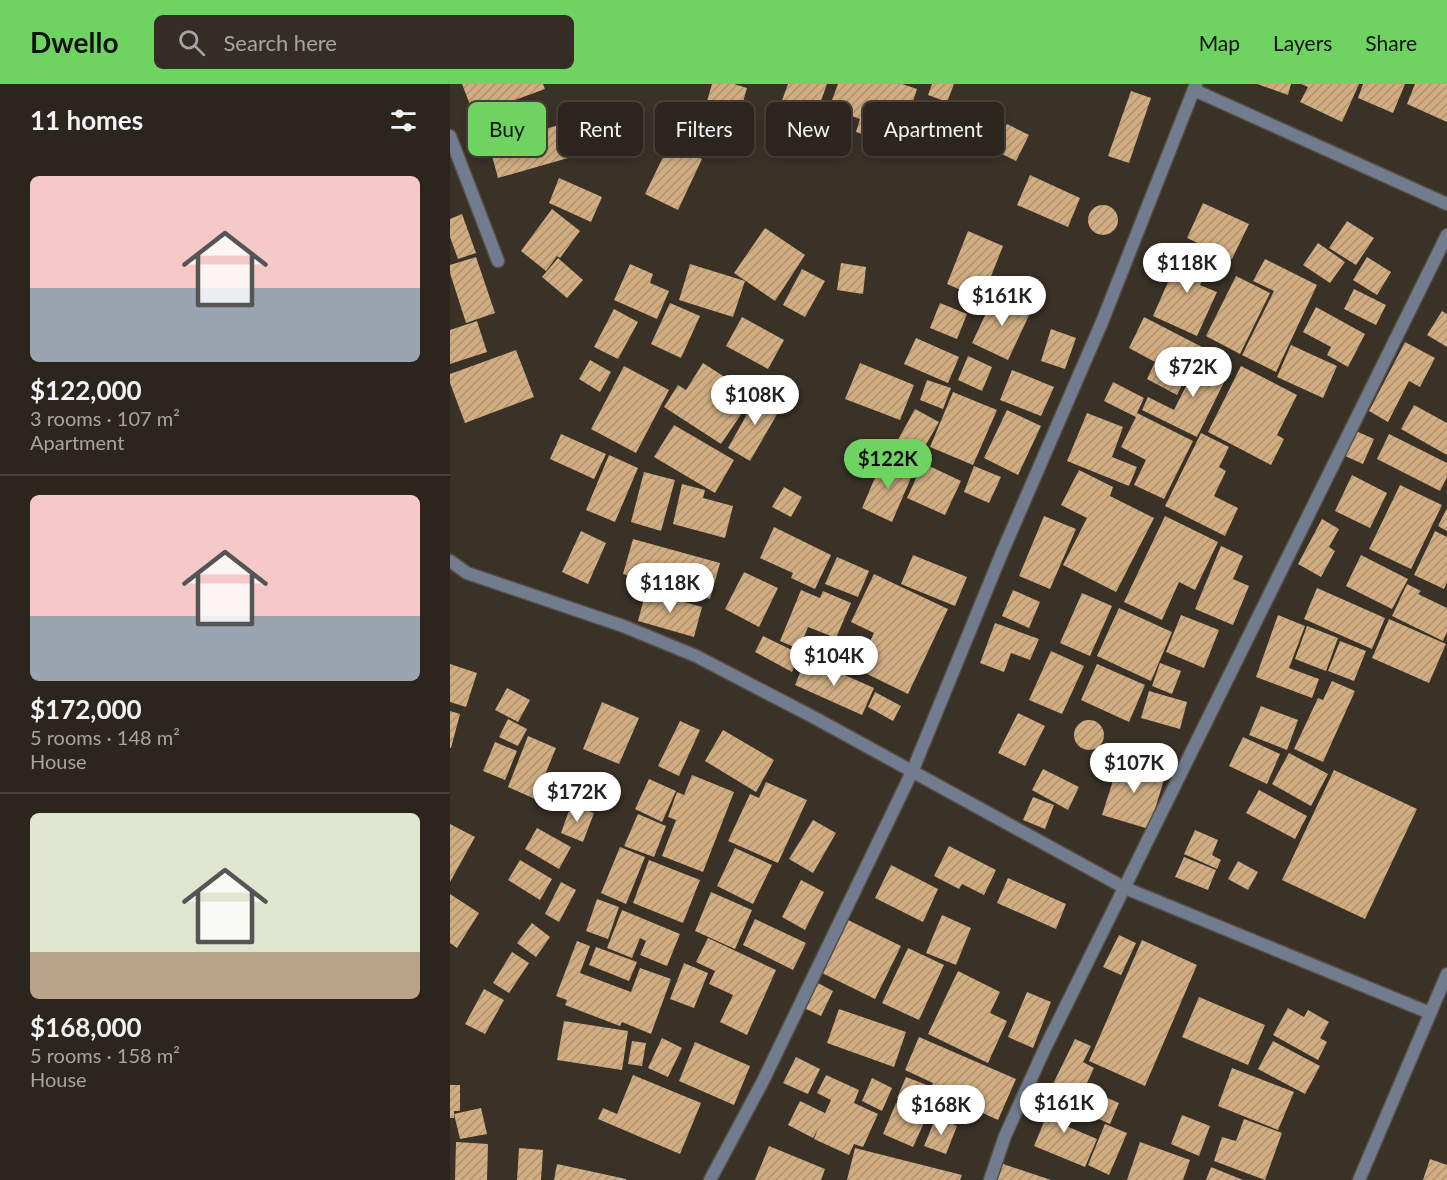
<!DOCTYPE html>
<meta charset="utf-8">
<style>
body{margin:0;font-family:Lato,sans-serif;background:#342d26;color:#f1f3f6;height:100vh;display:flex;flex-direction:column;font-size:22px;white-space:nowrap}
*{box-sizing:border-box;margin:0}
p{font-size:20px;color:#a6a5a4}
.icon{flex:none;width:33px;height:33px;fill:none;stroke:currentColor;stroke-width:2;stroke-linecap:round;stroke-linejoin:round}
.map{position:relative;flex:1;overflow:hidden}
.side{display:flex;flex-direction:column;background:#2c251d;width:450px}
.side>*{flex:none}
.guide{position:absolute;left:18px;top:18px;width:570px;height:54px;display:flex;gap:12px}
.price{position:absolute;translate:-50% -51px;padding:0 14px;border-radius:21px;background:#fff;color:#222;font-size:20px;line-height:39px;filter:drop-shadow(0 2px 3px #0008)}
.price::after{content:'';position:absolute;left:50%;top:36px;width:18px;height:14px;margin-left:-9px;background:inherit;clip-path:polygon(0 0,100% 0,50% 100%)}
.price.selected{background:#6ed361;color:#111}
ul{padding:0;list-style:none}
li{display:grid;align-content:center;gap:12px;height:318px;padding:0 30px}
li+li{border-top:2px solid #48423b}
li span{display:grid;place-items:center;height:186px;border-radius:9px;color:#555}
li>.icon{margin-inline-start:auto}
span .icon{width:108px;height:108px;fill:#fffc;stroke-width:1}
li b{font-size:26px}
h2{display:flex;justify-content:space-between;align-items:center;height:72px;padding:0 30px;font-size:26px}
.tag{padding:0 21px;border-radius:9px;background:#2c251d;box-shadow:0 3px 9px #0003,0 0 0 2px #48423b;font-size:21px;line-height:54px}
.tag.selected{background:#6ed361;color:#111}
header{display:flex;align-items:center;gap:36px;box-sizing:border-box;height:84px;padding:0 30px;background:#6ed361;color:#111}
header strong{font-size:28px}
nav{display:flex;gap:33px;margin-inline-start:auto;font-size:21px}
.search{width:420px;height:54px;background:#342d26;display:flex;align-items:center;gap:15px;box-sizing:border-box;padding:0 21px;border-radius:9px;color:#a6a5a4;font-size:22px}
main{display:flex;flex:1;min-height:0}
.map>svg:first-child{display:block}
.building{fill:url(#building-hatch)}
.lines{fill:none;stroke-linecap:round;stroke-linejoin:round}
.minor-casing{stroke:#564e45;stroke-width:15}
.minor{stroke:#727c8f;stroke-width:12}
</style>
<header>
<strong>Dwello</strong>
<div class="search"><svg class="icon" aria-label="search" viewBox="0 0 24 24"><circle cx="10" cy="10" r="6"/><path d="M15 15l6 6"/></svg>Search here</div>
<nav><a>Map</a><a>Layers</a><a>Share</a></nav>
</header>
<main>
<section class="side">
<h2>11 homes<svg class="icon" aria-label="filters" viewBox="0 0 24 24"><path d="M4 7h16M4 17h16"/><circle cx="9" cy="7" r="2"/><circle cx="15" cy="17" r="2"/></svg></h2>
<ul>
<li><span style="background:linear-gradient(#f6c9c9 60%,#9aa5b1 0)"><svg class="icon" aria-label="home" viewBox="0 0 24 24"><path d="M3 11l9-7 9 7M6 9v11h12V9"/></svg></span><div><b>$122,000</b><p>3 rooms · 107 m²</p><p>Apartment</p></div></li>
<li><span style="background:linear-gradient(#f6c9c9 65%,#9aa5b1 0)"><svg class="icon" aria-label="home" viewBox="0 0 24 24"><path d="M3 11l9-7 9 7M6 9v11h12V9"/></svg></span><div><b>$172,000</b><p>5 rooms · 148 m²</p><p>House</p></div></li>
<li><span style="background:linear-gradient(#dfe7d0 75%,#b9a48a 0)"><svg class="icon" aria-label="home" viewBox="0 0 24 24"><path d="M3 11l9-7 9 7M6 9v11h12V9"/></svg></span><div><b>$168,000</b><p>5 rooms · 158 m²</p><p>House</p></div></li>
</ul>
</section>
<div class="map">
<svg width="997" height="1096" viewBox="0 0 997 1096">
<defs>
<pattern id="building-hatch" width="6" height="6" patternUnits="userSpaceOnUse" patternTransform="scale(1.5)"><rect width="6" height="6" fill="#d1ad81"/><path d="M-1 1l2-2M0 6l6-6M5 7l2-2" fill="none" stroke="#ae9372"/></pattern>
</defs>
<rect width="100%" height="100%" fill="#3a3127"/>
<g class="building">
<path d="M 12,0 L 93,0 L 95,5 L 24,31 Z"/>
<path d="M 262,0 L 284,0 L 297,4 L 280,62 L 247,52 Z"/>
<path d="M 338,0 L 377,0 L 352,71 L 317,58 Z"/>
<path d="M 388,0 L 452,0 L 467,5 L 448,62 L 406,48 L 410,35 L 379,24 Z"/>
<path d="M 482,0 L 504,0 L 497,18 L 478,11 Z"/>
<path d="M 807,0 L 841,0 L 838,11 Z"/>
<path d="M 851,0 L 909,0 L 892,38 L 850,18 L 858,3 Z"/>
<path d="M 913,0 L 955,0 L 943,29 L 908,14 Z"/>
<path d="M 965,0 L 997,0 L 997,38 L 957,20 Z"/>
<path d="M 681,7 L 701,14 L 679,79 L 658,72 Z"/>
<path d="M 482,23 L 507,34 L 498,56 L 472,46 Z"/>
<path d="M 514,30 L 548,47 L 537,72 L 503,56 Z"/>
<path d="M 557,40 L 579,51 L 566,77 L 544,66 Z"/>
<path d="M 109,41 L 118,74 L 48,94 L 39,61 Z"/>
<path d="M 220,59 L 252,75 L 228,126 L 195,110 Z"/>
<path d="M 580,91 L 630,114 L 618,143 L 567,121 Z"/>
<path d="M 109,94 L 152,113 L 141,138 L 99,119 Z"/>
<path d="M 753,119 L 799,140 L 782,175 L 737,154 Z"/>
<circle cx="653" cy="136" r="15"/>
<path d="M 102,125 L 130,147 L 110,174 L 107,172 L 96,187 L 71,167 Z"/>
<path d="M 12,130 L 26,169 L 8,175 L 0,153 L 0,135 Z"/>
<path d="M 897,137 L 924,154 L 906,181 L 879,164 Z"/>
<path d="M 315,144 L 355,171 L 325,217 L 284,189 Z"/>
<path d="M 518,147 L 553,162 L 532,215 L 497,200 Z"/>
<path d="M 868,159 L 895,178 L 880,199 L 853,181 Z"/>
<path d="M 733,164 L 761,176 L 750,201 L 767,208 L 747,252 L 703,232 Z"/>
<path d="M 26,173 L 45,229 L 16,239 L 0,189 L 0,181 Z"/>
<path d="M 917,173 L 941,188 L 927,211 L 903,196 Z"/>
<path d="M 108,174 L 133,196 L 117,214 L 92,193 Z"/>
<path d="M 815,175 L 867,201 L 826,288 L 792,271 L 824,207 L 803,197 Z"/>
<path d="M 391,179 L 416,183 L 413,210 L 387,206 Z"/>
<path d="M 180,180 L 203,190 L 200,199 L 219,207 L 207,235 L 164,216 Z"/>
<path d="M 240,180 L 295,197 L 283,233 L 229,216 Z"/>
<path d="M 352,185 L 375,197 L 355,233 L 333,221 Z"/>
<path d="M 786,192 L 820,209 L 790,270 L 756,252 Z"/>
<path d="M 904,205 L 936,221 L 926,241 L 894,225 Z"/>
<path d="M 545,210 L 581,227 L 558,276 L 522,259 Z"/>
<path d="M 220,219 L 250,232 L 231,274 L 201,260 Z"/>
<path d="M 490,219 L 517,230 L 507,255 L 480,244 Z"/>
<path d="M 866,223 L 915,250 L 898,283 L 877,271 L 881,263 L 853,248 Z"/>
<path d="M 164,225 L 188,238 L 168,275 L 144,263 Z"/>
<path d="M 992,227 L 997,230 L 997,263 L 977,251 Z"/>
<path d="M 292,233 L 334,256 L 318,285 L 276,262 Z"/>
<path d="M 694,233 L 752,263 L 727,311 L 697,295 L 705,278 L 679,264 Z"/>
<path d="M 27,237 L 37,268 L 0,280 L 0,246 Z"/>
<path d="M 601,245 L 626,254 L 615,285 L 591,277 Z"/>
<path d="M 466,254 L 509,273 L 498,299 L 454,280 Z"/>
<path d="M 955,258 L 985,274 L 970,303 L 959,297 L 938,338 L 919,327 Z"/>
<path d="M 841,261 L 887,282 L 873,314 L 827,293 Z"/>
<path d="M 66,266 L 84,313 L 15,339 L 0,299 L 0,290 Z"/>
<path d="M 518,272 L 542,283 L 532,307 L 508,296 Z"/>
<path d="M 751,272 L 780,286 L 747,353 L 692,326 L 698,313 L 724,326 Z"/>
<path d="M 140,276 L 161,288 L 150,308 L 129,295 Z"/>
<path d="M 253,279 L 298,308 L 286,325 L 292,329 L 271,360 L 214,323 L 228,301 L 236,306 Z"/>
<path d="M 410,279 L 464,301 L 450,336 L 395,315 Z"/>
<path d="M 174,282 L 219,306 L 186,369 L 141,345 Z"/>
<path d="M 791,282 L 847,311 L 827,351 L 834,355 L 821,381 L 758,348 Z"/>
<path d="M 562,286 L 604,303 L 591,332 L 550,316 Z"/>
<path d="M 477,296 L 501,304 L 493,325 L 470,316 Z"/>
<path d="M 663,298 L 694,314 L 687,329 L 743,357 L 714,415 L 684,401 L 696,376 L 671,363 L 686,333 L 654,317 Z"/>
<path d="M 310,307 L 333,320 L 300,377 L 278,364 Z"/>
<path d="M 503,308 L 547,326 L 523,381 L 480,363 Z"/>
<path d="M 964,321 L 997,339 L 997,371 L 951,345 Z"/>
<path d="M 465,325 L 489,338 L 467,376 L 444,363 Z"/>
<path d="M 557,326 L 591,342 L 568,391 L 534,374 Z"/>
<path d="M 637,329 L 673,343 L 662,373 L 687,383 L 679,402 L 617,377 Z"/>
<path d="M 224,341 L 284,376 L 265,409 L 204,373 Z"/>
<path d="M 906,347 L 924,355 L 913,380 L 895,372 Z"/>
<path d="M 751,349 L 779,363 L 769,383 L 776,387 L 764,412 L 788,424 L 775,452 L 715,422 Z"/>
<path d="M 111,350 L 156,370 L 144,395 L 100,375 Z"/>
<path d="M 939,350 L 997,379 L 997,393 L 990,407 L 927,375 Z"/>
<path d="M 159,371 L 188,384 L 165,438 L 136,426 Z"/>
<path d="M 433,375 L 463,389 L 442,438 L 412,424 Z"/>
<path d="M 473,379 L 511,397 L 495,431 L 457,414 Z"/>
<path d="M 524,382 L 551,393 L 539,419 L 514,408 Z"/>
<path d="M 629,386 L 663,403 L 660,412 L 704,434 L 666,508 L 613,481 L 637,434 L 611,421 Z"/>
<path d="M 194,388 L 225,396 L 211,447 L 181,438 Z"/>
<path d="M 902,391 L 937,409 L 920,444 L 885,427 Z"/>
<path d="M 232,400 L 255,406 L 253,414 L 283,422 L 275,454 L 223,440 Z"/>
<path d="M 950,401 L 992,421 L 961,485 L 919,465 Z"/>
<path d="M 334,403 L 352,413 L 341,433 L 322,423 Z"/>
<path d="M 997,424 L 997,447 L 988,442 Z"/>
<path d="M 594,432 L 626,445 L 600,505 L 569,492 Z"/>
<path d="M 715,432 L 768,458 L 745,506 L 729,498 L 712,536 L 674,518 Z"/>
<path d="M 872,435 L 889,445 L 879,463 L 885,467 L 871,493 L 848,480 Z"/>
<path d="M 324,443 L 381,471 L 365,505 L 341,494 L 343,489 L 310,474 Z"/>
<path d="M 131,447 L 156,459 L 138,500 L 112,488 Z"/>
<path d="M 985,447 L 997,453 L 997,498 L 994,505 L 964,491 Z"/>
<path d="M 183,455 L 270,479 L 260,515 L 173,490 Z"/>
<path d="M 771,462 L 793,472 L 783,495 L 799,502 L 783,541 L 745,525 Z"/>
<path d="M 463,471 L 517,493 L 505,522 L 451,500 Z"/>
<path d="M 911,471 L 958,495 L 942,525 L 896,502 Z"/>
<path d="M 387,473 L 419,487 L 408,513 L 375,500 Z"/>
<path d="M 294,488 L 328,504 L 309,543 L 275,525 Z"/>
<path d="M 424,490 L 498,525 L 458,610 L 407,585 L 424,549 L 401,538 Z"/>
<path d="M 957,500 L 971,507 L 968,510 L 997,524 L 997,548 L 993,557 L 942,532 Z"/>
<path d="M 867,504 L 935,534 L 922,565 L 854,535 Z"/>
<path d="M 351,506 L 370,514 L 373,507 L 401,519 L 386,554 L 358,543 L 349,565 L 330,557 Z"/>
<path d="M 563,506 L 590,518 L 579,544 L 552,532 Z"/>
<path d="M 196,507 L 252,523 L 244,553 L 188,537 Z"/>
<path d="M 632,509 L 662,522 L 640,572 L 610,559 Z"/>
<path d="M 669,524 L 722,548 L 701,597 L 647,572 Z"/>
<path d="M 731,531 L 769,546 L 754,584 L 716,568 Z"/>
<path d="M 828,531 L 855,542 L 839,584 L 869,595 L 862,614 L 806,593 Z"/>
<path d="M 939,535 L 996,560 L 979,599 L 922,574 Z"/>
<path d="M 545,539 L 589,555 L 580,576 L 561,569 L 554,588 L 530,579 Z"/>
<path d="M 857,542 L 888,554 L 876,587 L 845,575 Z"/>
<path d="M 313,552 L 350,570 L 342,588 L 305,568 Z"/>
<path d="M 890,557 L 916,567 L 904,597 L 878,587 Z"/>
<path d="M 601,567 L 634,582 L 612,630 L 579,616 Z"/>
<path d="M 356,574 L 424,604 L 412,631 L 345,601 Z"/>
<path d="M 710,579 L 731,587 L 722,610 L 702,602 Z"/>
<path d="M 0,580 L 27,589 L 16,623 L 0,618 Z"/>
<path d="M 647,580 L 695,601 L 679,638 L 631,616 Z"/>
<path d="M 882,597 L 905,607 L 873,678 L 844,665 L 868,614 L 873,616 Z"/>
<path d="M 57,604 L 80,616 L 68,638 L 45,626 Z"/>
<path d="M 699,607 L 737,618 L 730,645 L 691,634 Z"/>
<path d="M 425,608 L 451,622 L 443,637 L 418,623 Z"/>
<path d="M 152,618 L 189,634 L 169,680 L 133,665 Z"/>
<path d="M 811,622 L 848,636 L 837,666 L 799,651 Z"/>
<path d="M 0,627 L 10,630 L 1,664 L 0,664 Z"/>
<path d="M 568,629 L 595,642 L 575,682 L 548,669 Z"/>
<path d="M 58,635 L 77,645 L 68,662 L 49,653 Z"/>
<circle cx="639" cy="651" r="15"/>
<path d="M 230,637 L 250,646 L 229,692 L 208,682 Z"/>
<path d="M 273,646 L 324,676 L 306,708 L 255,677 Z"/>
<path d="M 78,652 L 106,664 L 85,715 L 58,703 Z"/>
<path d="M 793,653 L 830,670 L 817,700 L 779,682 Z"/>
<path d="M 45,658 L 67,667 L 55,696 L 33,687 Z"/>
<path d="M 839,669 L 878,690 L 861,722 L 822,700 Z"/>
<path d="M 670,675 L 716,689 L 699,745 L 652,731 Z"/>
<path d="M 593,685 L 629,703 L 618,726 L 582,706 Z"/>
<path d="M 884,686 L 967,725 L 915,835 L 832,796 Z"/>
<path d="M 242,691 L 284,708 L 253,788 L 212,772 L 226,736 L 218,733 L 227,708 L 234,711 Z"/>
<path d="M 199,695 L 226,707 L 212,738 L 185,725 Z"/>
<path d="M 316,698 L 357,716 L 328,779 L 278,757 L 300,710 L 309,714 Z"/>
<path d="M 809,706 L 857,732 L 845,755 L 796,729 Z"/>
<path d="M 583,713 L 604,721 L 595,745 L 573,736 Z"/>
<path d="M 121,721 L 144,729 L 133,758 L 111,749 Z"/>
<path d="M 188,730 L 216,742 L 204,773 L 174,762 Z"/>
<path d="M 363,736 L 386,749 L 363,789 L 339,775 Z"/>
<path d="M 0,740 L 25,753 L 0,798 Z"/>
<path d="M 87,744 L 121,763 L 109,785 L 75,765 Z"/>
<path d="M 745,746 L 768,756 L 762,771 L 771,776 L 767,785 L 734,770 Z"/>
<path d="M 499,762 L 546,786 L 534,811 L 512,800 L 509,805 L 484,792 Z"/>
<path d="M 170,763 L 195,773 L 176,820 L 151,809 Z"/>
<path d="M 285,764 L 322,781 L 303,820 L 267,802 Z"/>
<path d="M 734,773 L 766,786 L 758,806 L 725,793 Z"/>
<path d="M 70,776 L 102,795 L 90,816 L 58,796 Z"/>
<path d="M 199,776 L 250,796 L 233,839 L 183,819 Z"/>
<path d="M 788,777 L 808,788 L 798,806 L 778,795 Z"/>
<path d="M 441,781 L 488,805 L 473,838 L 425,814 Z"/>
<path d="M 558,794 L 616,820 L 606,845 L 547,819 Z"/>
<path d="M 351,796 L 374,808 L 355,846 L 332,833 Z"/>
<path d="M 111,798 L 126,806 L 109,838 L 95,830 Z"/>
<path d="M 261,808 L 302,826 L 285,865 L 245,847 Z"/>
<path d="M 0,810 L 29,829 L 7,864 L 0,859 Z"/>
<path d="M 147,815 L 169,823 L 158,855 L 136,847 Z"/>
<path d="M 172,826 L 230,850 L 217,882 L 190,871 L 196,857 L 190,854 L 182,874 L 157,864 Z"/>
<path d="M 492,831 L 521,844 L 506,881 L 476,869 Z"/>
<path d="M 305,835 L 356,859 L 343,886 L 293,861 Z"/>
<path d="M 398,836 L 451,862 L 425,915 L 372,889 Z"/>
<path d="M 82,839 L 100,853 L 86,873 L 67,859 Z"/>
<path d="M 669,851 L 686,859 L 671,891 L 653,883 Z"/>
<path d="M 258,854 L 326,886 L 297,951 L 270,938 L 283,911 L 259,900 L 265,887 L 246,878 Z"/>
<path d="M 692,856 L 747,881 L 695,1002 L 639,977 Z"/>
<path d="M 127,857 L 140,862 L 130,889 L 181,908 L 190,884 L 221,895 L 201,950 L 172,938 L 170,942 L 115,921 L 117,916 L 106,912 Z"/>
<path d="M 146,863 L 187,878 L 179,897 L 139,881 Z"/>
<path d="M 458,864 L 494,881 L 469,936 L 432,919 Z"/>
<path d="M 62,868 L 79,879 L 59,909 L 43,899 Z"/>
<path d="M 234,879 L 258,889 L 244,924 L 220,915 Z"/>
<path d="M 508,887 L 550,908 L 540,929 L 557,937 L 538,979 L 478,950 Z"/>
<path d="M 366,898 L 383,907 L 371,932 L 354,924 Z"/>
<path d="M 34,905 L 54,916 L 35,950 L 15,940 Z"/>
<path d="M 577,908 L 601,918 L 583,964 L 558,953 Z"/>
<path d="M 749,913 L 815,941 L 798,981 L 732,953 Z"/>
<path d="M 838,924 L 854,933 L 858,926 L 879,938 L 870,954 L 877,958 L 868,976 L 823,951 Z"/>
<path d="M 389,925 L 456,948 L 444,983 L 377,959 Z"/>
<path d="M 114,937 L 178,947 L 172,986 L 107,976 Z"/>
<path d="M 469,953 L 566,995 L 548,1036 L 513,1020 L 507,1033 L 475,1019 L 483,999 L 455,986 Z"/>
<path d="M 212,954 L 232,964 L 218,993 L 198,984 Z"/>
<path d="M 625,955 L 641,962 L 633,978 L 644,984 L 628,1018 L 601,1004 Z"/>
<path d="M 182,957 L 196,959 L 192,982 L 178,980 Z"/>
<path d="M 823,957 L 870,982 L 855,1010 L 808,985 Z"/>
<path d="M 245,958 L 300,982 L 284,1021 L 229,997 Z"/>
<path d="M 346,973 L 370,985 L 358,1010 L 333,999 Z"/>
<path d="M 782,984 L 844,1008 L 828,1046 L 768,1022 Z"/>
<path d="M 183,991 L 251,1019 L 230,1070 L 148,1035 L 153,1024 L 167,1030 Z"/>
<path d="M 376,991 L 409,1006 L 404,1019 L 428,1030 L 413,1063 L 404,1060 L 399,1071 L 364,1055 L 368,1045 L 363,1054 L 338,1041 L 350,1017 L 375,1029 L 381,1016 L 367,1009 Z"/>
<path d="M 456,993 L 477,1001 L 468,1022 L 447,1014 Z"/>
<path d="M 422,994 L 442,1004 L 432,1027 L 412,1017 Z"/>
<path d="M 0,1001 L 10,1001 L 10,1027 L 4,1027 L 4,1034 L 0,1034 Z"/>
<path d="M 637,1005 L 669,1019 L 660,1040 L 629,1026 Z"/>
<path d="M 606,1009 L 626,1018 L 616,1042 L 647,1055 L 635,1083 L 584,1062 Z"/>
<path d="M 446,1019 L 477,1032 L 463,1063 L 433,1050 Z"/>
<path d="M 31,1024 L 37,1050 L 10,1055 L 4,1030 Z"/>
<path d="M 732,1031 L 760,1042 L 749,1072 L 721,1060 Z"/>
<path d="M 486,1033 L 507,1042 L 496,1070 L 474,1062 Z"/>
<path d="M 794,1035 L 832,1049 L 815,1096 L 764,1077 L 772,1053 L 786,1057 Z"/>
<path d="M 655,1040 L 677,1049 L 659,1091 L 638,1081 Z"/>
<path d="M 6,1058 L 38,1060 L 37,1096 L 5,1096 Z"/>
<path d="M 690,1058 L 740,1076 L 733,1096 L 677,1096 Z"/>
<path d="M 319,1062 L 375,1085 L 371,1096 L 305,1096 Z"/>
<path d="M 69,1064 L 93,1066 L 91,1096 L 67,1096 Z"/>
<path d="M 405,1064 L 512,1091 L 510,1096 L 397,1096 Z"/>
<path d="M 980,1075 L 997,1081 L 997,1096 L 973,1096 Z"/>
<path d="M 550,1079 L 601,1096 L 545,1096 Z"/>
<path d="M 107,1080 L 176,1095 L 176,1096 L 104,1096 Z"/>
<path d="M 761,1083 L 793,1096 L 756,1096 Z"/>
</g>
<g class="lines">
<g class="minor-casing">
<g id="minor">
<path d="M 746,1 L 744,6 L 997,120"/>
<path d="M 0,52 L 48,177"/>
<path d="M 0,477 L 17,489 L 173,542 L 246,572 L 365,634 L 675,804 L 980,929"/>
<path d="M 260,1096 L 313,997 L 462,688 L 551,471 L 652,238 L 746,0"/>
<path d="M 540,1096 L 555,1052 L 595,964 L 997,151"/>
<path d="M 909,1096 L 997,890"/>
</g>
</g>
<use href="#minor" class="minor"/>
</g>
</svg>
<b class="price" style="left:737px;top:210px">$118K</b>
<b class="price" style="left:552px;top:243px">$161K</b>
<b class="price" style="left:743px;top:314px">$72K</b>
<b class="price" style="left:305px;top:342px">$108K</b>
<b class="price selected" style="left:438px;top:406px">$122K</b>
<b class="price" style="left:220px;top:530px">$118K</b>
<b class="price" style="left:384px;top:603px">$104K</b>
<b class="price" style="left:684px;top:710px">$107K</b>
<b class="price" style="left:127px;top:739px">$172K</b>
<b class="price" style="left:614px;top:1050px">$161K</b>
<b class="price" style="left:491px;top:1052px">$168K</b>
<div class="guide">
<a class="tag selected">Buy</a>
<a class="tag">Rent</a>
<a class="tag">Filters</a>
<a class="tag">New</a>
<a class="tag">Apartment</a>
</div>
</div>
</main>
